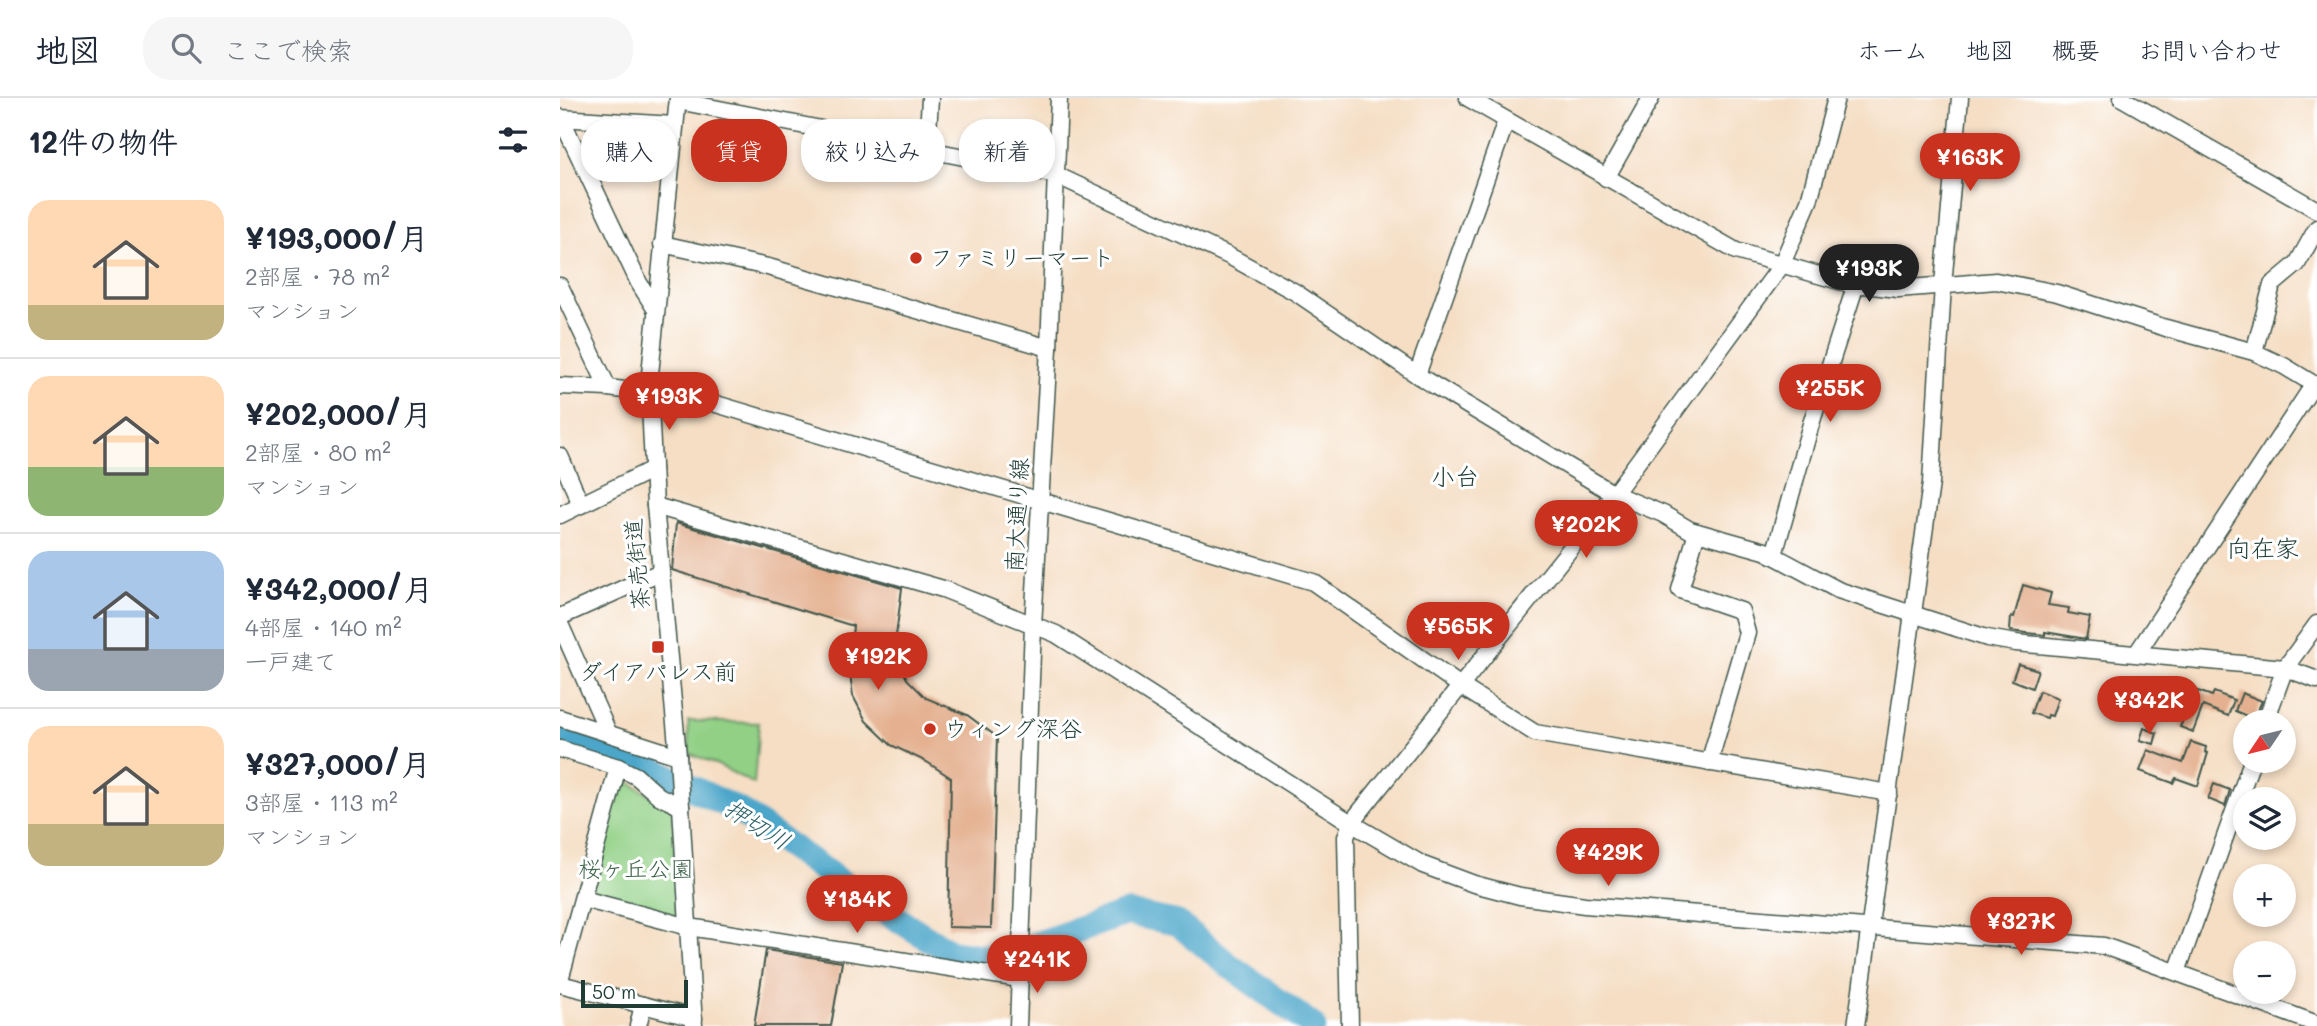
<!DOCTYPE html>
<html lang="ja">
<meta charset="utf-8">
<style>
body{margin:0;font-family:Mali,"Klee One",sans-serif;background:#f6f6f7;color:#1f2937;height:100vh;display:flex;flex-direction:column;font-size:26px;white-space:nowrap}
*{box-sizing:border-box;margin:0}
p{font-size:23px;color:#747a83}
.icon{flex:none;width:38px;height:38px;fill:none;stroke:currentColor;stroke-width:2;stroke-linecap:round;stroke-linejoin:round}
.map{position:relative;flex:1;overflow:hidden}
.side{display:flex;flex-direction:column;background:#fff;width:560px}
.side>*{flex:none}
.guide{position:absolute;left:21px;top:21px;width:665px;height:63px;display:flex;gap:14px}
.needle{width:46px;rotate:235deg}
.controls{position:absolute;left:1673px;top:612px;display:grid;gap:14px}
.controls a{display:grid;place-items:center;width:63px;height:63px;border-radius:50%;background:#fff;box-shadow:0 4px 10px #0003;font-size:35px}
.scale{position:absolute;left:21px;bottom:18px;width:107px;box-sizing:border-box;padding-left:7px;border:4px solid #1f3d34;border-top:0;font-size:19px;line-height:24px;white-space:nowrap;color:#1f3d34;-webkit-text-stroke:5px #fff;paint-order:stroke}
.price{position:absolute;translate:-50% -60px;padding:0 16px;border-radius:24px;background:#c8321e;color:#fff;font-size:23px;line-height:46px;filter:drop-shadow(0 2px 4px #0008)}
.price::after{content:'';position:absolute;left:50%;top:42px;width:21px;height:16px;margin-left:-10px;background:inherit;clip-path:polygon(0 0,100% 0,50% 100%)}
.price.active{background:#222;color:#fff}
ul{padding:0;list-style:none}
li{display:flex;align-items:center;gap:21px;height:175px;padding:0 28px}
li+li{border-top:2px solid #e0e1e3}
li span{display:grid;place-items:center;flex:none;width:196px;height:140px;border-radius:21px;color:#555}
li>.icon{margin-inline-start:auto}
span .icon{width:84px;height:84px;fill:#fffc;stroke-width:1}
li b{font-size:30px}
h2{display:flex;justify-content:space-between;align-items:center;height:84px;padding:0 28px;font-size:30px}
.tag{padding:0 24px;border-radius:28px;background:#fff;box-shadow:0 4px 10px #0003;font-size:24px;line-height:63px}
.tag.active{background:#c8321e;color:#fff}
header{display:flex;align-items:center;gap:42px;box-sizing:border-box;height:98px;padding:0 35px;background:#fff;border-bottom:2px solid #e0e1e3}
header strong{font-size:33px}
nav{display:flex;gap:38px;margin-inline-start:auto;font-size:24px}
.search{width:490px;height:63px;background:#f6f6f7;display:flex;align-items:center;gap:18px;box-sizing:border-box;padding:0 24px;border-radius:28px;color:#747a83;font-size:26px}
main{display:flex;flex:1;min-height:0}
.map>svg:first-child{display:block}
.green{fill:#92d086;stroke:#58865d;stroke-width:2}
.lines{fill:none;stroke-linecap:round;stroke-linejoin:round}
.river{stroke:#4ba6c9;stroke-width:26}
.building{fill:#e4b08f}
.minor-casing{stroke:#3f554a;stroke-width:19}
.minor{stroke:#fff;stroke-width:16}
.poi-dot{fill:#c8321e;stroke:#fff;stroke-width:2.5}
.labels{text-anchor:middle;stroke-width:6;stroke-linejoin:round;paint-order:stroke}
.poi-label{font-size:23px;fill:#1f3d34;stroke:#fff;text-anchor:start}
.street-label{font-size:23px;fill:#1f3d34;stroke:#fff}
.park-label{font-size:23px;fill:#3c6248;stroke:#fff}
.neighbourhood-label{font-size:24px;fill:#1f3d34;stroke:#fff}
.water-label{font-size:24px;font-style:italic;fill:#2e6268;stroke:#fff}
</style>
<header>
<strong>地図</strong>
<div class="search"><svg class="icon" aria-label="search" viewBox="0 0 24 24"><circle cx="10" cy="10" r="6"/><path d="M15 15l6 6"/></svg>ここで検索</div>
<nav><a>ホーム</a><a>地図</a><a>概要</a><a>お問い合わせ</a></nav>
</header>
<main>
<section class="side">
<h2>12件の物件<svg class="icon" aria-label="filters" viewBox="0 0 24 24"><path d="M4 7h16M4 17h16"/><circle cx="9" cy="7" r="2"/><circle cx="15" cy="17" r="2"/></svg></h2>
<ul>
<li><span style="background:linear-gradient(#ffd9b3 75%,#c2b280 0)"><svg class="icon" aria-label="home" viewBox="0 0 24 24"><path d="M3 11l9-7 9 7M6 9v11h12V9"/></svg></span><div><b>¥193,000/月</b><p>2部屋 · 78 m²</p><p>マンション</p></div></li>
<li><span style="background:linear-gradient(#ffd9b3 65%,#8fb573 0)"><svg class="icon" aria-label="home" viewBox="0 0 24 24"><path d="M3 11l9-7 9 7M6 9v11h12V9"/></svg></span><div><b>¥202,000/月</b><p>2部屋 · 80 m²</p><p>マンション</p></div></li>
<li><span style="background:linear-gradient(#a9c7e8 70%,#9aa5b1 0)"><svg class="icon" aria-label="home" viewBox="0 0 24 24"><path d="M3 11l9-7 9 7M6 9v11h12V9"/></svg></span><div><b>¥342,000/月</b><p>4部屋 · 140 m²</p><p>一戸建て</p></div></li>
<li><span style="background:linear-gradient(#ffd9b3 70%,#c2b280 0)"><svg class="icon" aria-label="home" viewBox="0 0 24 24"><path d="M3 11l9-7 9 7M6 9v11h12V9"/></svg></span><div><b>¥327,000/月</b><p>3部屋 · 113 m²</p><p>マンション</p></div></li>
</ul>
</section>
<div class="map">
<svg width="1757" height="928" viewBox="0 0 1757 928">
<rect width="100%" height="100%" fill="#fff"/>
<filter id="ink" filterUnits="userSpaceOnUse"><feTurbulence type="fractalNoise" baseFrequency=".0143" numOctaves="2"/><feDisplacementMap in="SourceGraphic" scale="14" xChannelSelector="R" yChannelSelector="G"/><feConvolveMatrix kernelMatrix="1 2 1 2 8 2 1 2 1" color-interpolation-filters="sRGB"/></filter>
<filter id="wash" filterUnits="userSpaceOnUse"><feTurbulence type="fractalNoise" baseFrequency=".00686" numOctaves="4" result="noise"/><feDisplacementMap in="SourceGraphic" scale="28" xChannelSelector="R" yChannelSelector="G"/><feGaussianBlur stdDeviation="1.57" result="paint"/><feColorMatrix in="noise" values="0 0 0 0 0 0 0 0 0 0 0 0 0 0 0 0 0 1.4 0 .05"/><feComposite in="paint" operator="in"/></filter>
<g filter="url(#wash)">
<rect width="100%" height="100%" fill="#f5dec4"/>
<g class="green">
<path d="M 128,623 L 199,625 L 194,686 L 160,668 L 129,655 Z"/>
<path d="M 61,679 L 112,711 L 118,822 L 30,797 Z"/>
</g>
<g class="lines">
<path class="river" d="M 0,638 L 65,658 L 178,712 L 299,797 L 390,854 L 425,859 L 453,854 L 567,815 L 617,825 L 670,868 L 753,928"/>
</g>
<g id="blocks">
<g class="building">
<path d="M 116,425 L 342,490 L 334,554 L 347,581 L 366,600 L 407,617 L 437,639 L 431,830 L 388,829 L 391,680 L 367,664 L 331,647 L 306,623 L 293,598 L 289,568 L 293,528 L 112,472 Z"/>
<path d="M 1463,487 L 1491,495 L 1488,507 L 1509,510 L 1508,515 L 1530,519 L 1526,541 L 1485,534 L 1485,537 L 1450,533 L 1451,518 L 1454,519 Z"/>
<path d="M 1458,566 L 1478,572 L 1472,590 L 1452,582 Z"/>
<path d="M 1635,592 L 1652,598 L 1654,594 L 1674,602 L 1668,618 L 1643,608 L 1633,634 L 1620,629 Z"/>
<path d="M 1479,593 L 1498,600 L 1492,618 L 1488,617 L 1487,620 L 1471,615 Z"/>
<path d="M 1682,595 L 1702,603 L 1694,621 L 1675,613 Z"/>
<path d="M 1584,630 L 1597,635 L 1594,646 L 1580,642 Z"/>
<path d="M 1631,644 L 1646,649 L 1645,654 L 1648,655 L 1638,688 L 1616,680 L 1613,685 L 1580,673 L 1588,652 L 1623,665 Z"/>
<path d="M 1654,686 L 1670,692 L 1665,708 L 1648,701 Z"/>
<path d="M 206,852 L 282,864 L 271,928 L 194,928 Z"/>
</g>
</g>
</g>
<g filter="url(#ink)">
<use href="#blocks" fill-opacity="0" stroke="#3f554a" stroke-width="2"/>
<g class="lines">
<g class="minor-casing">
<g id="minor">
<path d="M 118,0 L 89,286 L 95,408 L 118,658 L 134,928"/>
<path d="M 908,0 L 1176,153 L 1286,185 L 1338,191 L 1436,183 L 1497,195 L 1606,230 L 1694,254 L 1724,268 L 1757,288"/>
<path d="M 1562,0 L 1757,112"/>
<path d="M 118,3 L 496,77 L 669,158 L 735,194 L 857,277 L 1054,396 L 1103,416 L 1130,432 L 1205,453 L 1278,492 L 1427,540 L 1456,545 L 1725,570 L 1757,582"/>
<path d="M 0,20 L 114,27"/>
<path d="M 1,20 L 79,185 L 96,212"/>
<path d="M 367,52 L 370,0"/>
<path d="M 1046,80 L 1091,0"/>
<path d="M 102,146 L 208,169 L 489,250"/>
<path d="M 0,188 L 48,290"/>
<path d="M 1694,254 L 1712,187 L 1737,166 L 1757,130"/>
<path d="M 857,277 L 946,23"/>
<path d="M 89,286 L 753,484 L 902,589 L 975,635 L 1329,695"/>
<path d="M 0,288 L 48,290 L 89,295"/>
<path d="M 0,358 L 21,407"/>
<path d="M 95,408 L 383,491 L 496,536 L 791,725 L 863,767 L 914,786 L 960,798 L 1025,807 L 1544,848 L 1757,926"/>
<path d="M 0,417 L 93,371"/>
<path d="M 1137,434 L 1120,492 L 1181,513 L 1187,535 L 1149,665"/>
<path d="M 1214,457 L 1251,326 L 1296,186"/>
<path d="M 0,519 L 100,474"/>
<path d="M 0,526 L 48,634"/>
<path d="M 1577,555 L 1754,286"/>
<path d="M 0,620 L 118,658"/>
<path d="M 1705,625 L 1725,570 L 1757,526"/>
<path d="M 0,651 L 58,669 L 76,678 L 99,698 L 121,709"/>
<path d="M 23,801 L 129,829 L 460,881"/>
<path d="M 1617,874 L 1692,663"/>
<path d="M 0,882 L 58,669"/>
<path d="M 0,886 L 134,920"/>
<path d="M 78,928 L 83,907"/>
<path d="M 458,928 L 473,528 L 489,250 L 499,0"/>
<path d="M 790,928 L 786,739 L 791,725 L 1054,396 L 1221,168 L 1249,103 L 1276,0"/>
<path d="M 1296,928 L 1371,385 L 1383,187 L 1400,0"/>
</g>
</g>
<use href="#minor" class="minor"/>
</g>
</g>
<g class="poi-dot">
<circle cx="356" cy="160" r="7"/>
<rect x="91" y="542" width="14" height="14" rx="3.5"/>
<circle cx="370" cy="631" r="7"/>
</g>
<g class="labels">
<g class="poi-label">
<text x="370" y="168">ファミリーマート</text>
<text x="98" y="582" text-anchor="middle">ダイアパレス前</text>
<text x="384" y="639">ウィング深谷</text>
</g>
<g class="street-label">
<text transform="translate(457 417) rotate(-87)" y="8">南大通り線</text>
<text transform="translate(77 466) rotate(-95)" y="8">茶売街道</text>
</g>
<g class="park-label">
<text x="76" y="779">桜ヶ丘公園</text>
</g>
<g class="neighbourhood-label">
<text x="895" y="387">小台</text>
<text x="1703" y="459">向在家</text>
</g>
<g class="water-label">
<text transform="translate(197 727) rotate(32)" y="8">押切川</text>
</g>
</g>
</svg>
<div class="controls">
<a><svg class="needle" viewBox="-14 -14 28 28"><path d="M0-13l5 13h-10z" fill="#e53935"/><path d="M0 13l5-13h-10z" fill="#747a83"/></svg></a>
<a><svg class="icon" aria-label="layers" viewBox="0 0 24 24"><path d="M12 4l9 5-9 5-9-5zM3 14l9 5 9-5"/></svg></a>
<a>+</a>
<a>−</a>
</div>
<div class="scale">50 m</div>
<b class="price" style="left:1410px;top:95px">¥163K</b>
<b class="price active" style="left:1309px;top:206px">¥193K</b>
<b class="price" style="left:1270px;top:326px">¥255K</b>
<b class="price" style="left:109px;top:334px">¥193K</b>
<b class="price" style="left:1026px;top:462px">¥202K</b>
<b class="price" style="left:898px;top:564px">¥565K</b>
<b class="price" style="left:318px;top:594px">¥192K</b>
<b class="price" style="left:1589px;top:638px">¥342K</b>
<b class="price" style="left:1048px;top:790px">¥429K</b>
<b class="price" style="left:297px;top:837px">¥184K</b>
<b class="price" style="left:1461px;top:859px">¥327K</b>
<b class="price" style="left:477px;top:897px">¥241K</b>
<div class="guide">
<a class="tag">購入</a>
<a class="tag active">賃貸</a>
<a class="tag">絞り込み</a>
<a class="tag">新着</a>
</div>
</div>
</main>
